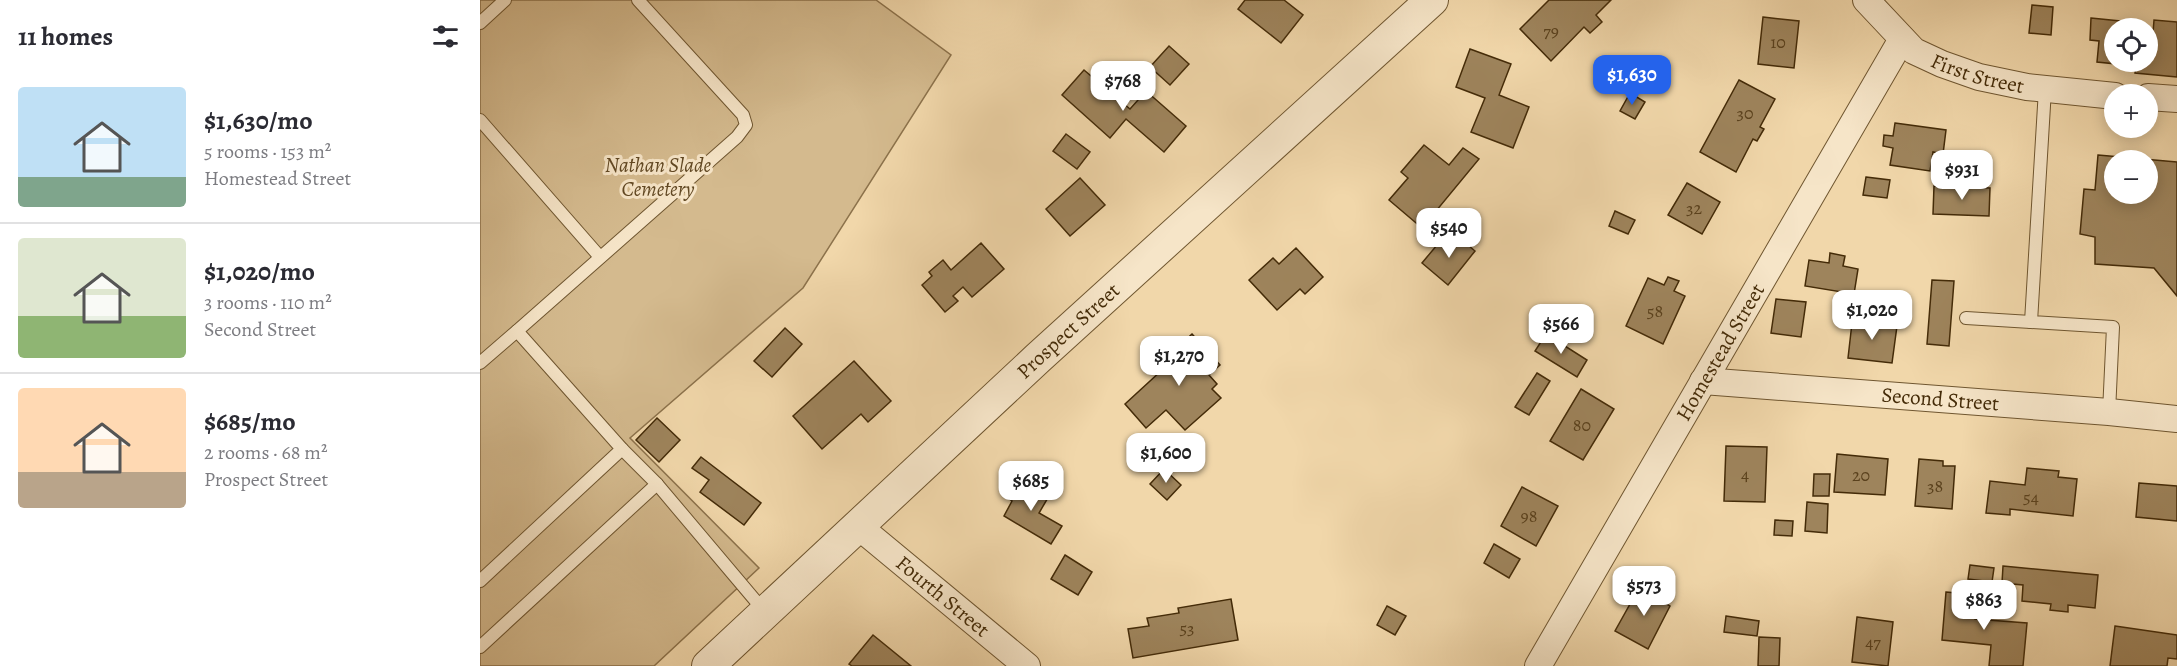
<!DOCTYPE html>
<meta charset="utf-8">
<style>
body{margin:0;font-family:Alegreya,serif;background:#f7f7f7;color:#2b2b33;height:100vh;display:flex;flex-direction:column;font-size:22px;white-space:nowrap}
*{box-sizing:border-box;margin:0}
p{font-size:20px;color:#7c7c81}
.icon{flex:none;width:33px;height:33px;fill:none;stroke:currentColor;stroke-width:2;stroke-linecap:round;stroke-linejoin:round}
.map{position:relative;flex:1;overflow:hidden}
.panel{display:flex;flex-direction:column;background:#fff;width:480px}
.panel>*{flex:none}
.buttons{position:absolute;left:1624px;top:18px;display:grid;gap:12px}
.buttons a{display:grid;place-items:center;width:54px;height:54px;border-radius:50%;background:#fff;box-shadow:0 3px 15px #0003;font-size:30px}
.price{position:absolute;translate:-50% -51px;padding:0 14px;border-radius:12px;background:#fff;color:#222;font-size:20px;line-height:39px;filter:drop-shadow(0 2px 3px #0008)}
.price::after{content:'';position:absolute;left:50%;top:36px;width:18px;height:14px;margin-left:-9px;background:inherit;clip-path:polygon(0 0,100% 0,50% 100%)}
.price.selected{background:#2563eb;color:#fff}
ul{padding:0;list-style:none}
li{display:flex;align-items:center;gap:18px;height:150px;padding:0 18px}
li+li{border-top:2px solid #e1e1e2}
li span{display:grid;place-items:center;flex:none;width:168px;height:120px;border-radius:6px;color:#555}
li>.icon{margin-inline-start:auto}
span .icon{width:72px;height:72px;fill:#fffc;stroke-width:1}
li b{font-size:26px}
h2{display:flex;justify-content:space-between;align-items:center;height:72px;padding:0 18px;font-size:26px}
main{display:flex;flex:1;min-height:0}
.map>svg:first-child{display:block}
.green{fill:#d4ba8e;stroke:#8c724b;stroke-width:1.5}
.building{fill:#9e845c;stroke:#442b08;stroke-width:1.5;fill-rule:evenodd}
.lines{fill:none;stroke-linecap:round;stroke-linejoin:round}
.service-casing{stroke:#6f5630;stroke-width:14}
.minor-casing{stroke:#6f5630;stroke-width:28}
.tertiary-casing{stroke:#6f5630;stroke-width:34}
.service{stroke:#f6e5c8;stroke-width:12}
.minor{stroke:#f6e5c8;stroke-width:26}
.tertiary{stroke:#f6e5c8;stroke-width:32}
.labels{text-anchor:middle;stroke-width:6;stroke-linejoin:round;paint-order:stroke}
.number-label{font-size:18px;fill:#5a411d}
.street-label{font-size:21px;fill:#442b08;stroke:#f6e5c8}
.park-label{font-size:21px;font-style:italic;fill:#614823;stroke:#f6e5c8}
</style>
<main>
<section class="panel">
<h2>11 homes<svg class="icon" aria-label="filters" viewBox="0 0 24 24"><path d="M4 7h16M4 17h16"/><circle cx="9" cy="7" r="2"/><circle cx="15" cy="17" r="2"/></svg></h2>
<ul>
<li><span style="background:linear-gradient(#bfe0f5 75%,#7fa58c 0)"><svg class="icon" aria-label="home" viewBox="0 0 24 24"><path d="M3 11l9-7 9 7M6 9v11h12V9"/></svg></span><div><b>$1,630/mo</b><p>5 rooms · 153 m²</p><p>Homestead Street</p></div></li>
<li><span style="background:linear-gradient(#dfe7d0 65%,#8fb573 0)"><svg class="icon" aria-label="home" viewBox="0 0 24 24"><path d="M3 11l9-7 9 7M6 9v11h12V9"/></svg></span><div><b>$1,020/mo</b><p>3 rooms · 110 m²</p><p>Second Street</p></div></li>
<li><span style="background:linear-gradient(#ffd9b3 70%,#b9a48a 0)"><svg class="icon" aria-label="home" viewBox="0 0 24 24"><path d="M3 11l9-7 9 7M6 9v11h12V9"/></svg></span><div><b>$685/mo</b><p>2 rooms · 68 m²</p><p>Prospect Street</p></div></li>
</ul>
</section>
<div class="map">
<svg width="1697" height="666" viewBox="0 0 1697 666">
<rect width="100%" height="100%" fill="#f1d7aa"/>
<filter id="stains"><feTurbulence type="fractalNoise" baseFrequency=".00333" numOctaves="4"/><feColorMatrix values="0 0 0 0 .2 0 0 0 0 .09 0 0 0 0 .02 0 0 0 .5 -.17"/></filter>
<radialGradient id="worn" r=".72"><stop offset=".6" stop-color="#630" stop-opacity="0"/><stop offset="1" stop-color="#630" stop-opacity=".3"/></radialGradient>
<path class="green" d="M 0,0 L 396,0 L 471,55 L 323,288 L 150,438 L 279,568 L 174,666 L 0,666 Z"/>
<g class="building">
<path d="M 765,0 L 804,0 L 823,15 L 801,43 L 758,9 Z"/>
<path d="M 1069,0 L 1131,0 L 1116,15 L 1122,22 L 1110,33 L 1104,27 L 1071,61 L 1040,29 Z"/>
<path d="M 1552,5 L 1573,7 L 1571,35 L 1549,33 Z"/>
<path d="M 1283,17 L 1319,21 L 1314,68 L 1278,64 Z"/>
<path d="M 1611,18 L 1660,23 L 1660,28 L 1635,28 L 1635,62 L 1668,62 L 1668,45 L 1672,46 L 1674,20 L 1697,22 L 1697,77 L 1655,73 L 1656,66 L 1617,62 L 1619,41 L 1610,40 Z"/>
<path d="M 689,46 L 709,64 L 690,85 L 670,67 Z"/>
<path d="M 990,49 L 1031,64 L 1019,95 L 1049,107 L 1033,148 L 991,132 L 1005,98 L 976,87 Z"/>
<path d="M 604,70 L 650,109 L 666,91 L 706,126 L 684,152 L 646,119 L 630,138 L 582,95 Z"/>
<path d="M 1259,80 L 1295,99 L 1280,127 L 1284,129 L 1277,141 L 1273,139 L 1256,172 L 1220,152 Z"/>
<path d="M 1150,93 L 1165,102 L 1155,119 L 1140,111 Z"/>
<path d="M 1415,123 L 1466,130 L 1463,154 L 1453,152 L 1450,171 L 1410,165 L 1413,148 L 1403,146 L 1404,135 L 1413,136 Z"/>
<path d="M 586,134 L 610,152 L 597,169 L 573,151 Z"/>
<path d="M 944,145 L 969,165 L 983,148 L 999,159 L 942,228 L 909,200 L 928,178 L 921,172 Z"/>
<path d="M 1618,155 L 1697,162 L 1697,296 L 1674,268 L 1615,264 L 1615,237 L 1600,234 L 1604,189 L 1615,190 ZM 1635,160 L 1668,160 L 1668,194 L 1635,194 Z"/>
<path d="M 1386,177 L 1410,180 L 1407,198 L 1383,195 Z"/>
<path d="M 600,178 L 625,205 L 590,236 L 566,209 Z"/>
<path d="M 1207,183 L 1240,202 L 1222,234 L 1188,215 Z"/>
<path d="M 1454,186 L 1510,188 L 1509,216 L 1453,214 Z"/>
<path d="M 1135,211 L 1155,220 L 1148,234 L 1129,226 Z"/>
<path d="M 975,234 L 995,251 L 968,285 L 942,263 L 962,239 L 967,244 Z"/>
<path d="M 501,243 L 524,269 L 492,297 L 483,287 L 473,296 L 478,301 L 465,312 L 442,285 L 452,276 L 449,272 L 463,260 L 471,270 Z"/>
<path d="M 816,248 L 843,277 L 825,294 L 820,289 L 797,310 L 769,280 L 793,258 L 799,264 Z"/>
<path d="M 1350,253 L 1365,256 L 1363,266 L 1378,269 L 1374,294 L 1325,286 L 1329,260 L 1349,263 Z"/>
<path d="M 1188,277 L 1199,281 L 1194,291 L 1205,296 L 1183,344 L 1146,326 L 1168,278 L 1184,285 Z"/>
<path d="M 1452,280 L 1474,281 L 1469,346 L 1447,344 Z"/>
<path d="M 1296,299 L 1326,302 L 1321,337 L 1291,333 Z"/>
<path d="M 1380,315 L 1394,317 L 1394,323 L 1417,326 L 1412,363 L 1368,358 L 1372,323 L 1379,324 Z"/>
<path d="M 305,328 L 322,344 L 292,377 L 274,361 Z"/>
<path d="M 712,334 L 740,365 L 729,375 L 737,384 L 732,389 L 741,398 L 705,430 L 686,410 L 666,428 L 645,404 L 695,358 L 690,354 Z"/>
<path d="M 1066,334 L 1107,360 L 1097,377 L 1055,351 Z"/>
<path d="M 374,361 L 411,401 L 388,422 L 381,414 L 342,449 L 313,416 Z"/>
<path d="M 1057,373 L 1070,381 L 1049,415 L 1035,407 Z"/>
<path d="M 1101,389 L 1134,409 L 1103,460 L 1070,441 Z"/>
<path d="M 177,418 L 200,440 L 179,462 L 156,440 Z"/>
<path d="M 1246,446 L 1287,447 L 1285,502 L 1244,501 Z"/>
<path d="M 1357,454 L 1408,459 L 1405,495 L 1354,492 Z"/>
<path d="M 221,457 L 281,503 L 264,525 L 220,492 L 229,480 L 212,468 Z"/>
<path d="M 1439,459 L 1463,461 L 1463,466 L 1475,466 L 1472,509 L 1435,506 Z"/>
<path d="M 1547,468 L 1579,471 L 1578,477 L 1597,479 L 1593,516 L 1530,509 L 1530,515 L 1506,513 L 1510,481 L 1545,485 Z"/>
<path d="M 684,469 L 701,485 L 687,500 L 670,484 Z"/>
<path d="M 1334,474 L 1350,474 L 1349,496 L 1333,496 Z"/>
<path d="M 543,480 L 569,496 L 559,513 L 582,526 L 571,544 L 524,516 L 532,501 L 527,497 L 533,488 L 537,490 Z"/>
<path d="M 1659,483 L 1697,486 L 1697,521 L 1656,517 Z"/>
<path d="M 1042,487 L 1078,506 L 1056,546 L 1021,526 Z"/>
<path d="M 1327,502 L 1348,504 L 1347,533 L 1325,531 Z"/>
<path d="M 1295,520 L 1313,521 L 1312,536 L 1294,535 Z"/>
<path d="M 1014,544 L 1040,559 L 1029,578 L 1004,563 Z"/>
<path d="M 585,555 L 612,572 L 598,595 L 571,579 Z"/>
<path d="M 1490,565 L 1514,568 L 1512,582 L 1488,579 Z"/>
<path d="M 1523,566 L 1618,575 L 1615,608 L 1588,605 L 1588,612 L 1570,610 L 1571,604 L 1542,601 L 1543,585 L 1522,583 Z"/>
<path d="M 1159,588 L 1177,598 L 1182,589 L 1190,594 L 1185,603 L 1190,606 L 1168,649 L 1135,631 Z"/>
<path d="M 1466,592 L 1497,595 L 1495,619 L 1547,623 L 1543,666 L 1509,666 L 1511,645 L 1462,640 Z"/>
<path d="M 751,599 L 758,640 L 653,658 L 648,629 L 669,626 L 667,618 L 699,613 L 698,608 Z"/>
<path d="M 907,606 L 926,616 L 915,635 L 897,625 Z"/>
<path d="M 1246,616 L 1279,621 L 1277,636 L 1244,632 Z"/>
<path d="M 1377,617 L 1413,622 L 1408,666 L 1372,662 Z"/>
<path d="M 1635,626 L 1697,635 L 1697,659 L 1688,658 L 1687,666 L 1630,666 Z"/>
<path d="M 393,635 L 431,666 L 372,666 L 369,664 Z"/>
<path d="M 1279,637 L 1300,638 L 1299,666 L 1278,666 Z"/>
</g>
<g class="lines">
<g class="service-casing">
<g id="service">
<path d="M 0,23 L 25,0"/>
<path d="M 1565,89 L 1551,322 L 1633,327 L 1629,412"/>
<path d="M 0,120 L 120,257"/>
<path d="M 1486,318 L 1551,322"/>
<path d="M 37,331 L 257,137 L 266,125 L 263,115 L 158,0"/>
<path d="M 0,363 L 37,331 L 142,449 L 0,581"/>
<path d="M 142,449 L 177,484"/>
<path d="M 0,647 L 177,484 L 285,612"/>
</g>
</g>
<g class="minor-casing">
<g id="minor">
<path id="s1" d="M 1386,0 L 1434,51 L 1462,64 L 1499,77 L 1547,87 L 1635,96"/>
<path d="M 1668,97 L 1697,99"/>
<path id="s2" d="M 1223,381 L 1629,412 L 1697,419"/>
<path id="s3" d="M 378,526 L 547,666"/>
<path id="s4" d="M 1058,666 L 1422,39"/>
</g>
</g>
<g class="tertiary-casing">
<g id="tertiary">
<path id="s5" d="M 228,666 L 558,358 L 952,0"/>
</g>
</g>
<use href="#service" class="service"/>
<use href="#minor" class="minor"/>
<use href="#tertiary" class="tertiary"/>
</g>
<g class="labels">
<g class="number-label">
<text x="1071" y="37">79</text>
<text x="1298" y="48">10</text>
<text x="1265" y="119">30</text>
<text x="1214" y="214">32</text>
<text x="1175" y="317">58</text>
<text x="1102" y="431">80</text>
<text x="1265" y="480">4</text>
<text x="1381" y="481">20</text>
<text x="1455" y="492">38</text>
<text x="1551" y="503">54</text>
<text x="1049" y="522">98</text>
<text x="707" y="634">53</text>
<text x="1393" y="648">47</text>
</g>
<g class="street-label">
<text dy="7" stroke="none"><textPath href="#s1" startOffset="138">First Street</textPath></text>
<text dy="7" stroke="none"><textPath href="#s5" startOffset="492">Prospect Street</textPath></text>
<text dy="7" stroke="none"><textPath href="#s4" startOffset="363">Homestead Street</textPath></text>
<text dy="7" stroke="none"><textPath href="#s2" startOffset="238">Second Street</textPath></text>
<text dy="7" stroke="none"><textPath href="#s3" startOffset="110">Fourth Street</textPath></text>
</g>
<g class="park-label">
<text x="178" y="172">Nathan Slade<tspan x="178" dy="24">Cemetery</tspan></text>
</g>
</g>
<rect width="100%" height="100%" filter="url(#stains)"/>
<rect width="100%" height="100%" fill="url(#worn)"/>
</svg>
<div class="buttons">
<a><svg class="icon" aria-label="locate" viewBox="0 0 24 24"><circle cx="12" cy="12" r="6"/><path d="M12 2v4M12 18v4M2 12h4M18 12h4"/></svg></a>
<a>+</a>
<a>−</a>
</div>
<b class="price selected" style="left:1152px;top:106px">$1,630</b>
<b class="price" style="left:643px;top:112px">$768</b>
<b class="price" style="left:1482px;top:201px">$931</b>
<b class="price" style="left:969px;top:259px">$540</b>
<b class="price" style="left:1392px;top:341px">$1,020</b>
<b class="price" style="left:1081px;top:355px">$566</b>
<b class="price" style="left:699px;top:387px">$1,270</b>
<b class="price" style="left:686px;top:484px">$1,600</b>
<b class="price" style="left:551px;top:512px">$685</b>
<b class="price" style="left:1164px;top:617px">$573</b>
<b class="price" style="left:1504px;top:631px">$863</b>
</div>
</main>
